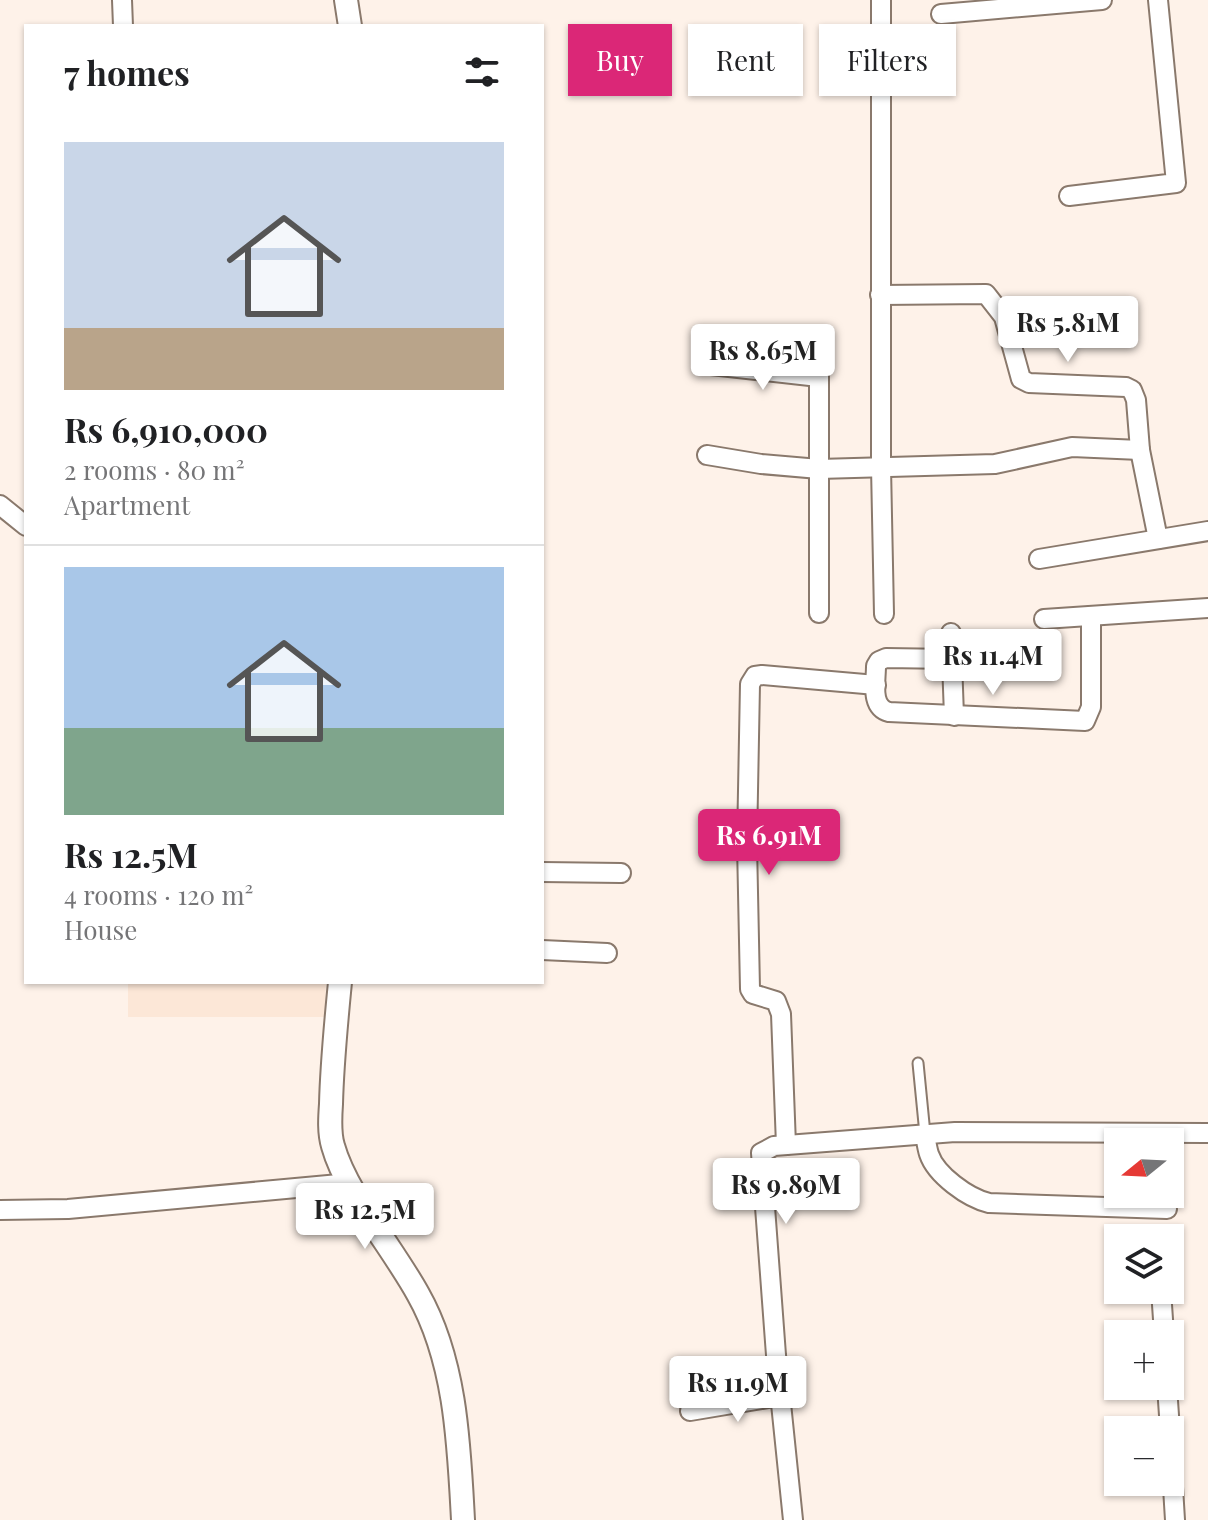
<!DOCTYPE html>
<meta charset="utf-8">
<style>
body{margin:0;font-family:"Playfair Display",serif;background:#f6f6f6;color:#202124;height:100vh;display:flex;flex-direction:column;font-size:30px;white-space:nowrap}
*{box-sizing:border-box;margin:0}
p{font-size:26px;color:#757577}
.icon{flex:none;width:44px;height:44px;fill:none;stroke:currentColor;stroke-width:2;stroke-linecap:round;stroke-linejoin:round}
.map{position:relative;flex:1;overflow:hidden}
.sheet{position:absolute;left:24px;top:24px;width:520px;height:960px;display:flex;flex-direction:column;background:#fff;border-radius:0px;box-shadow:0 2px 6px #0004}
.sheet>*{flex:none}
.banner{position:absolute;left:568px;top:24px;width:520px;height:72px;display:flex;gap:16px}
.needle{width:52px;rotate:252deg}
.buttons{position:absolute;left:1104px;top:1128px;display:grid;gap:16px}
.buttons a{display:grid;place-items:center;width:80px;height:80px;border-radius:0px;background:#fff;box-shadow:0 2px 6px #0004;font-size:40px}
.price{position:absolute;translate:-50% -68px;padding:0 18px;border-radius:8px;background:#fff;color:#222;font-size:26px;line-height:52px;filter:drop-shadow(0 2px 4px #0008)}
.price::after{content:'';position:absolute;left:50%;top:48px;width:24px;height:18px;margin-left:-12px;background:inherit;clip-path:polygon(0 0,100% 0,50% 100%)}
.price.selected{background:#db2777;color:#fff}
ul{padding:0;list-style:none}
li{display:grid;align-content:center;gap:16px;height:424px;padding:0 40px}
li+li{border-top:2px solid #e0e0e0}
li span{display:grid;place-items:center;height:248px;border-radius:0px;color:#555}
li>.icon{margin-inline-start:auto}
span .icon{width:144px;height:144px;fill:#fffc;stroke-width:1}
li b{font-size:34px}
h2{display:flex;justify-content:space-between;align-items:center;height:96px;padding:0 40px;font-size:34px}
.tag{padding:0 28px;border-radius:0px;background:#fff;box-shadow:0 2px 6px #0004;font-size:28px;line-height:72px}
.tag.selected{background:#db2777;color:#fff}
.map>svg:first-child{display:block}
.built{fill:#fce7d7}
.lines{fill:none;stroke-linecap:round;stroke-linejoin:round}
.service-casing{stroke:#8a796c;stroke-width:13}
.minor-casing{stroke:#8a796c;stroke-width:22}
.tertiary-casing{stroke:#8a796c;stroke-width:26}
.service{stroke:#fff;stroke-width:9}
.minor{stroke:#fff;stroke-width:18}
.tertiary{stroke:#fff;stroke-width:22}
</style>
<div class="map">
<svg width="1208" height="1520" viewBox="0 0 1208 1520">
<rect width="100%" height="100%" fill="#fef2e9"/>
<path class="built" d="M 128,982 L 326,982 L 325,1017 L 128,1017 Z"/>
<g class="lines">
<g class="service-casing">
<path id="service" d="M 918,1063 L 925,1134"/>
</g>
<g class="minor-casing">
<g id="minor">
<path d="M 122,0 L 123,26"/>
<path d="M 881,0 L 881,467 L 884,614"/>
<path d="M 941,14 L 1102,0"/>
<path d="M 1069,196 L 1176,183 L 1158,0"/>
<path d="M 880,295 L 986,294 L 1004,317 L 1021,379 L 1029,383 L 1126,387 L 1132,390 L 1136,400 L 1140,450 L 1158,539"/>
<path d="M 819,345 L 819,613"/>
<path d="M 711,365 L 819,377"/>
<path d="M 707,455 L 761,464 L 819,469 L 995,464 L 1072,447 L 1140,450"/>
<path d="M 0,505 L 26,526"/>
<path d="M 1039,559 L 1208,531"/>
<path d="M 1044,619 L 1208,608"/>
<path d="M 951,633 L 954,716"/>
<path d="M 952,659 L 886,658 L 879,661 L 876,666 C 876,682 870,707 889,712 L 1085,721 L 1091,707 L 1091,616"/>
<path d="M 542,872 L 621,873"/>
<path d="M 542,950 L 607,953"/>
<path d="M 925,1134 C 926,1140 927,1148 929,1154 C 936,1175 968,1198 989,1203 L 1167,1209"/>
<path d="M 786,1145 L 781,1014 L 776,1001 L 753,994 L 750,989 L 747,844 L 750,684 L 755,676 L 762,675 L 876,685"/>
<path d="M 0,1210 L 68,1209 L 350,1183"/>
<path d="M 1161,1290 L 1164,1334"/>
<path d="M 1167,1386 L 1170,1430"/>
<path d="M 690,1411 L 780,1396"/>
<path d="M 1170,1438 L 1175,1520"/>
<path d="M 793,1520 L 776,1355 L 761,1153 L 774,1146 L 955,1132 L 1208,1133"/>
</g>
</g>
<g class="tertiary-casing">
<g id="tertiary">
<path d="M 346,0 L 350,26"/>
<path d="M 340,982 C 336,1023 332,1063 331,1104 C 330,1118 329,1133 333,1146 C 346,1193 394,1250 418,1294 C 456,1361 459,1445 463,1520"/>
</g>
</g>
<use href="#service" class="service"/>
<use href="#minor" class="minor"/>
<use href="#tertiary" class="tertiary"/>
</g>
</svg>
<div class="buttons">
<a><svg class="needle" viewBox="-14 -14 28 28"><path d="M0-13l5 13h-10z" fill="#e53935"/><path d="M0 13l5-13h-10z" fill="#757577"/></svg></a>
<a><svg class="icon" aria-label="layers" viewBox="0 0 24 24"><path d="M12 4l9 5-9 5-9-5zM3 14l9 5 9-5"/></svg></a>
<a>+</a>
<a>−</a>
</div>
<b class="price" style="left:1068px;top:364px">Rs 5.81M</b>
<b class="price" style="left:763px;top:392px">Rs 8.65M</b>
<b class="price" style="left:993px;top:697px">Rs 11.4M</b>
<b class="price selected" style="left:769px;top:877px">Rs 6.91M</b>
<b class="price" style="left:786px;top:1226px">Rs 9.89M</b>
<b class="price" style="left:365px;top:1251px">Rs 12.5M</b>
<b class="price" style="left:738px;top:1424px">Rs 11.9M</b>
<div class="banner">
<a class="tag selected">Buy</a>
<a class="tag">Rent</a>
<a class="tag">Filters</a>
</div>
<section class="sheet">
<h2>7 homes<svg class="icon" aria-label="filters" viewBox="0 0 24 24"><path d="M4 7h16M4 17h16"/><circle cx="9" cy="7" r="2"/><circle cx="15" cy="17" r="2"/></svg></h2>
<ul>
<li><span style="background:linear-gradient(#c9d6e8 75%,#b9a48a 0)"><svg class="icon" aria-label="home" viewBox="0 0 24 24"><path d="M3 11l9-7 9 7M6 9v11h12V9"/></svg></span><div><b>Rs 6,910,000</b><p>2 rooms · 80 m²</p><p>Apartment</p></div></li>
<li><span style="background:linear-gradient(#a9c7e8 65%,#7fa58c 0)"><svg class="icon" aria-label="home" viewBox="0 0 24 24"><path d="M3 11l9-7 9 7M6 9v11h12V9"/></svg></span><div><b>Rs 12.5M</b><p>4 rooms · 120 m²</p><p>House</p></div></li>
</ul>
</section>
</div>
